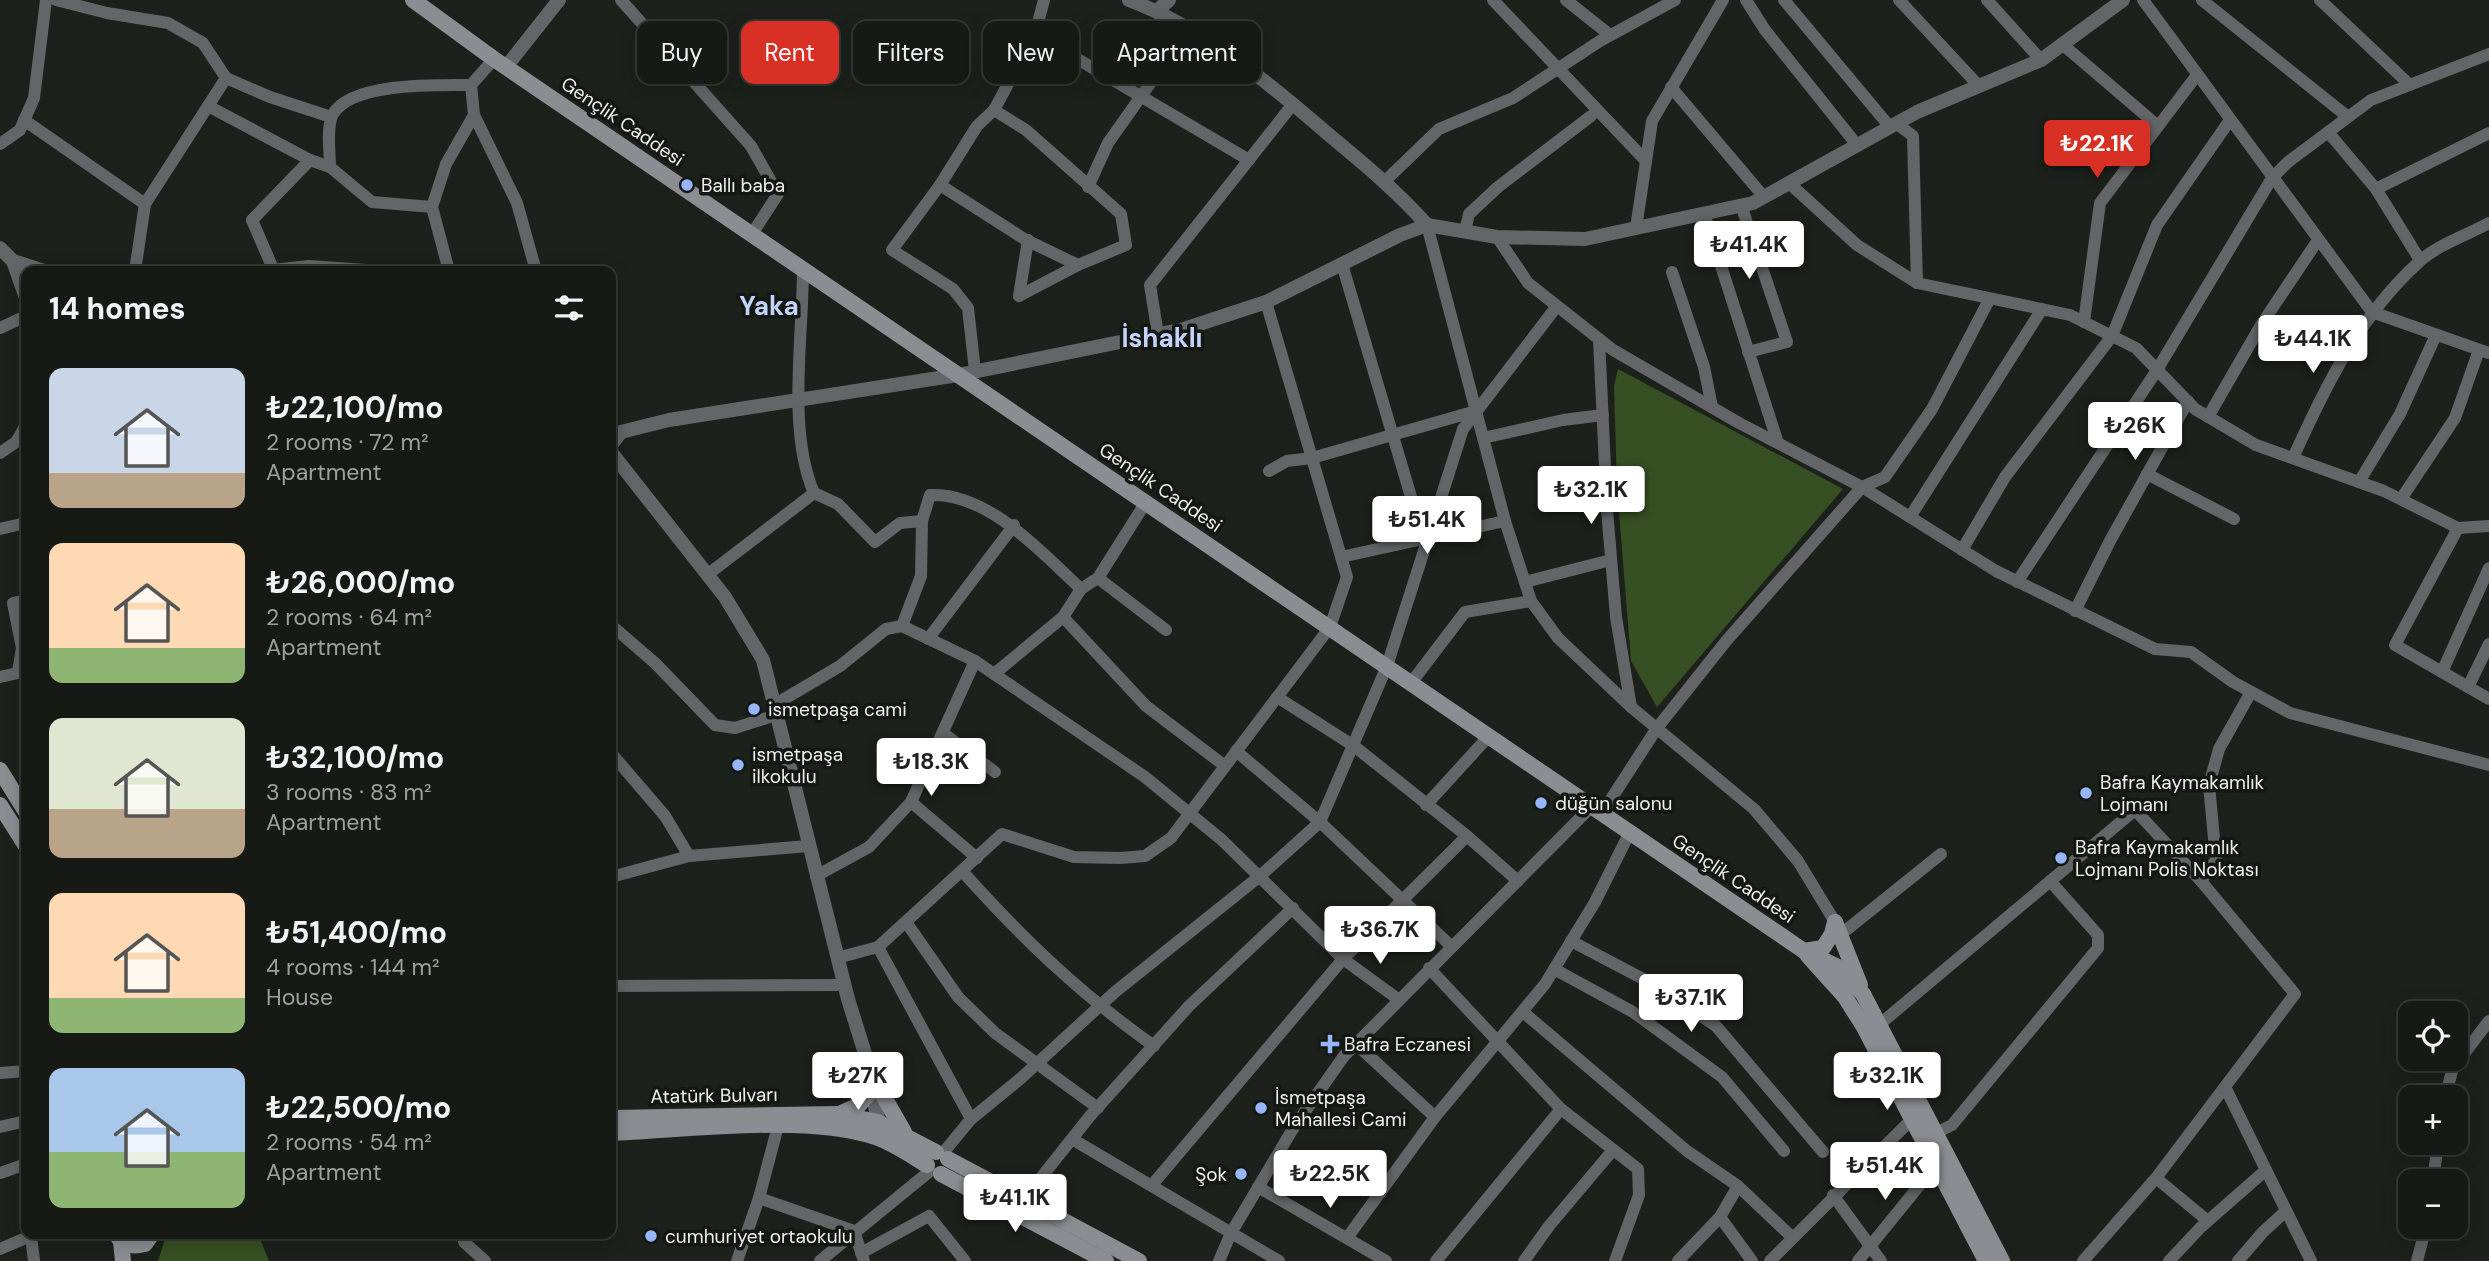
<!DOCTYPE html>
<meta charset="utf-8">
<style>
body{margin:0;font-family:"DM Sans",sans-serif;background:#1f221d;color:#f1f3f6;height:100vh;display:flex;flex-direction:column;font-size:26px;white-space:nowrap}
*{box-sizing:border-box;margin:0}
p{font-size:23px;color:#9ea0a0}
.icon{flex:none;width:38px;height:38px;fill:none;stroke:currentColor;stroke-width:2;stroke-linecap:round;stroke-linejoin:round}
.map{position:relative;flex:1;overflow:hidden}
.details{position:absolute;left:21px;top:266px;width:595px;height:973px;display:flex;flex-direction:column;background:#161914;border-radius:14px;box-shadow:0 4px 18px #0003,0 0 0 2px #353834}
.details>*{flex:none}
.guide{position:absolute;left:637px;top:21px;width:665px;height:63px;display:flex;gap:14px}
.tools{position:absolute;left:2398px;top:1001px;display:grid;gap:14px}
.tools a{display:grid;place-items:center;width:70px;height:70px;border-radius:14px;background:#161914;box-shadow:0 4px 18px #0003,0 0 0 2px #353834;font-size:35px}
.price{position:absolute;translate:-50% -60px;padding:0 16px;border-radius:7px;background:#fff;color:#222;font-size:23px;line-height:46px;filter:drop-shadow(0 2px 4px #0008)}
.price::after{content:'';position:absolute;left:50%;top:42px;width:21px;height:16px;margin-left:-10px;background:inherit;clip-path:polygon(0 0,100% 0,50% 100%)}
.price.on{background:#d93025;color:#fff}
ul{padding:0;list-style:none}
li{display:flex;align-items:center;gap:21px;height:175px;padding:0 28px}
li span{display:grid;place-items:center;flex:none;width:196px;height:140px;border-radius:14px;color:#555}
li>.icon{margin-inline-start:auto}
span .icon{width:84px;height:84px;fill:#fffc;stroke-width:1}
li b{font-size:30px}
h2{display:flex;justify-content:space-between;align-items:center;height:84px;padding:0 28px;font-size:30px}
.chip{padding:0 24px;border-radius:14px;background:#161914;box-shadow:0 4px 18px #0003,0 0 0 2px #353834;font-size:24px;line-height:63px}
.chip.on{background:#d93025;color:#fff}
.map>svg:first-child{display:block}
.green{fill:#365023}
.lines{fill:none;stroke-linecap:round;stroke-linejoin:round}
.minor{stroke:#646568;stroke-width:12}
.tertiary{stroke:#646568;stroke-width:14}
.secondary{stroke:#8b8d92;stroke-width:16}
.poi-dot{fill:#97b6fd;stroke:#141712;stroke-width:2.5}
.labels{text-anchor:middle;stroke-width:7;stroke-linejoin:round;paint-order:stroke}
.street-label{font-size:19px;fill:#eef1ed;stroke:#141712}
.poi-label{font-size:19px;fill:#eef1ed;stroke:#141712;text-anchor:start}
.district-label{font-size:26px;font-weight:bold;fill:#c3d5fe;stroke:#141712}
</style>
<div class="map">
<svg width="2489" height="1261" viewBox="0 0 2489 1261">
<rect width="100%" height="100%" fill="#1d211b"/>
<g class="green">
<path d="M 1618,369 L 1843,489 L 1657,707 L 1631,661 L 1617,487 L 1614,386 Z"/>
<path d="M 171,1234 L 258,1234 L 269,1261 L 158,1261 L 165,1239 Z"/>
</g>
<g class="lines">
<g class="minor">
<path d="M 56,0 L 107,13 L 168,23 L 203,43 L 226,78 L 270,97 L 331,117"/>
<path d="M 621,0 L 751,146 L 778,194 L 752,234"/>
<path d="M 1493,0 L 1646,161"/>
<path d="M 1566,0 L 1610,35"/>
<path d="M 1746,0 L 1765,30 L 1857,145"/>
<path d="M 1784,0 L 1890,127"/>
<path d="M 1899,0 L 1979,86"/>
<path d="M 1987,0 L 2041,60"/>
<path d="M 2143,0 L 2372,312 L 2489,353"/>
<path d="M 2202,0 L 2348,117"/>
<path d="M 2320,0 L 2410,85"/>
<path d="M 1035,34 L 1249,160"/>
<path d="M 2062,44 L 2158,126"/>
<path d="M 1671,87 L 1764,197"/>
<path d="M 208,106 L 310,160 L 330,167 L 372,202 L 432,207"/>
<path d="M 994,110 L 1026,130 L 1121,214 L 1126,245 L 1078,265 L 1019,296"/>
<path d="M 474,115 L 517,203 L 536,271"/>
<path d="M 24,120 L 145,204"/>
<path d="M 1897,124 L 1913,136 L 1917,283"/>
<path d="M 2328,132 L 2376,189 L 2420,260"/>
<path d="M 0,144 L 20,130 L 34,98 L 46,0"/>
<path d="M 330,167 C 330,153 326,126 333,114 C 352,82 437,85 471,85"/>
<path d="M 1384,182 L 1439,129 L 1513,98 L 1600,41 L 1675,0"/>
<path d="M 1789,183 L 1857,245 L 1917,283 L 2070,315 L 2136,348 L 2195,409 L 2256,445 L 2384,491 L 2458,528 L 2489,526"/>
<path d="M 940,185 L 1026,240 L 1078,265"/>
<path d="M 1088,187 L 1108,143 L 1188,30"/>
<path d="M 2376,189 L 2489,133"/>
<path d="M 1741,205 L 1787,342 L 1748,352"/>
<path d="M 1704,213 L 1778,443"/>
<path d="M 1427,225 L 1505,521 L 1531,601 L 1558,638 L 1631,707 L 1754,809 L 1798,861 L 1835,922"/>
<path d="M 1636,228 L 1652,121 L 1723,0"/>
<path d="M 1465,231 L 1469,214 L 1498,187 L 1591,116"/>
<path d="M 1497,237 L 1528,283 L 1613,350 L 1739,423 L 1862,487 L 1996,571 L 2155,649 L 2191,652 L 2233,682 L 2290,713 L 2489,765"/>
<path d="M 1342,264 L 1417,517 L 1427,538"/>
<path d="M 803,269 C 803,337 787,431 814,493 L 838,504 L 875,542 L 900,523 L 922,521"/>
<path d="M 135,271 L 145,204 L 226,78"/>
<path d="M 274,271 L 252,220 L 310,160"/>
<path d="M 449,271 L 432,207 L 446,164 L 474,115 L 471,85 L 494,59"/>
<path d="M 1672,272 L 1704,367 L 1712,407"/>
<path d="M 1019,296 L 1028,240"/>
<path d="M 2084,322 L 2100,203 L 2197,75"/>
<path d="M 0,328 L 26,316"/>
<path d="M 1158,335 L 1150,285 L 1293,104"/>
<path d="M 1599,339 L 1607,510 L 1616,617 L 1631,707"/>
<path d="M 975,371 L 968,308 L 953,289 L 892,250 L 940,185 L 977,126 L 994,110 L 1035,34 L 1044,0"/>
<path d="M 2208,417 L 2261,325 L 2318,240"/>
<path d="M 1483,438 L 1563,420 L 1603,415"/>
<path d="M 0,453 L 16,442 L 26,425"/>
<path d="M 2293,458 C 2325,387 2360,315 2419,262 C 2437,245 2467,235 2489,223"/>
<path d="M 1269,471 L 1287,461 L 1312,458 L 1476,411"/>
<path d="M 2147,474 L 2234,519"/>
<path d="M 2359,482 L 2400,414 L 2436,335"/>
<path d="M 2401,499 L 2455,418 L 2479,350"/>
<path d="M 1910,517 L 2042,309"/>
<path d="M 2458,528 L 2395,645 L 2489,699"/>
<path d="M 0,529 L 26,523"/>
<path d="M 1962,550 L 2005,477 L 2112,336 L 2157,225 L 2230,120"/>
<path d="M 1341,557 L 1505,521"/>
<path d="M 707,575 L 814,493"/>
<path d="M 1098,578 L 1166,630"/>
<path d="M 1525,582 L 1611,560"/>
<path d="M 2017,582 L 2157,370 L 2272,178 L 2288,162 L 2371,100 L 2489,54"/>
<path d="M 2075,611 L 2111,539 L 2188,401"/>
<path d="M 1063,617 L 1146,706 L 1225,766"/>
<path d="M 611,625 L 655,663 L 715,725 L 735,728 L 776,715"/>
<path d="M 902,626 L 975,661 L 1145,777 L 1222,840 L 1343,959 L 1398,999"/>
<path d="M 928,639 L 1014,525"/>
<path d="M 18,672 L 22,648 L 13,603 L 26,600"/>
<path d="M 2442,672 L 2489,568"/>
<path d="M 994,674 L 1063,617 L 1081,589 L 1098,578 L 1146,502"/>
<path d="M 0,677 L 23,672"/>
<path d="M 1411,683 L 1465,612 L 1531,601"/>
<path d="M 2468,687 L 2489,644"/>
<path d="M 1277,697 L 1354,746 L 1467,836 L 1518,881"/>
<path d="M 774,705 L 840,666 L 886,629 L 902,626 L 921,576 L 922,521 L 930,495 C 988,492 1042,553 1081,589"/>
<path d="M 943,733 L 995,772"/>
<path d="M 1236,751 L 1320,822 L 1451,946"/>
<path d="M 611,753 L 665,816 L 689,856"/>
<path d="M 911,802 L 977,858"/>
<path d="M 1426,805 L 1489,736"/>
<path d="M 1602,813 L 1657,728 L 1727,640 L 1862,487 L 1885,477 L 1932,409 L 1989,300"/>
<path d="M 962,871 C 1023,939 1079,993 1154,1046"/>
<path d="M 816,876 L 869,847 L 911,802 L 975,661"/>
<path d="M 611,877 L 689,856 L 808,846"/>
<path d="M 2201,881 L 2216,860 L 2209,785 L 2219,749 L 2251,692"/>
<path d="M 906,922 L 958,997 L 995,1033 L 1098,1108"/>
<path d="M 1840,935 L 1941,854"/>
<path d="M 1571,941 L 1649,982 L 1716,1026 L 1823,1152"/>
<path d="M 878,947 L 971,1119"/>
<path d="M 837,958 L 878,947 L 1002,834 L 1074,857 L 1120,858 L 1145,856 L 1171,838 L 1330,627 L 1347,577 L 1266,302"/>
<path d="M 1429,968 L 1561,1109 L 1638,1169 L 1639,1195 L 1615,1261"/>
<path d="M 1554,969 L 1633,1012 L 1722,1077 L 1784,1151"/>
<path d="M 611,986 L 844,985"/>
<path d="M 1523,1012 L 1687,1151 L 1738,1186 L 1792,1237"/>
<path d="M 1880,1024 L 2135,810 L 2201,881 L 2295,994 L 2156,1178 L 2083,1261"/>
<path d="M 1356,1044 L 1435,1117"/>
<path d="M 0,1073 L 26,1071"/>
<path d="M 2226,1089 L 2311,1261"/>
<path d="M 2445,1097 L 2453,1068 L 2489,1021"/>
<path d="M 0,1127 L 26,1121"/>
<path d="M 1936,1133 L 1952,1125 L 2098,948 L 2098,935 L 2050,881"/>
<path d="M 1072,1139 L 1279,1261"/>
<path d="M 943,1153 L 971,1119 L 1020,1079 L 1115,992 L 1260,876 L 1320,822 L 1387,666 L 1463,429 L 1557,306"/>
<path d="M 0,1173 L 26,1164"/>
<path d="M 2156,1178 L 2208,1221"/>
<path d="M 2433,1181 L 2438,1143"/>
<path d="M 1152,1185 L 1343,959 L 1467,836"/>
<path d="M 1738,1186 L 1720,1217 L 1752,1261"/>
<path d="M 1258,1187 L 1386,1261"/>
<path d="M 1833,1195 L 1881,1261"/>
<path d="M 759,1198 L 854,1231 L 864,1261"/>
<path d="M 1024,1199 L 1090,1116 L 1189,1006 L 1293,908"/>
<path d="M 465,1234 L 464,1242 L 485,1261"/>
<path d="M 31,1236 L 34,1261"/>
<path d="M 1347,1238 L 1435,1117 L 1545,984 L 1595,902 L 1630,832"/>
<path d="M 0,1249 L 35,1234"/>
<path d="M 861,1253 L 929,1216 L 965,1261"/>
<path d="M 737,1261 L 759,1198 L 778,1126"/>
<path d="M 820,1261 L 930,1171"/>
<path d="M 1219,1261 L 1231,1233 L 1294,1127 L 1344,1056 L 1592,806"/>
<path d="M 1436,1261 L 1561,1109"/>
<path d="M 1524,1261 L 1549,1226 L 1613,1150"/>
<path d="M 1678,1261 L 1720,1217"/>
<path d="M 1770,1261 L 1912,1119"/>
<path d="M 1858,1261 L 1936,1165"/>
<path d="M 2169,1261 L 2201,1227 L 2266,1170"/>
<path d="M 2238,1261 L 2263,1232 L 2286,1211"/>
<path d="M 2417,1261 L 2426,1227"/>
</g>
<g class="tertiary">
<path d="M 1129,0 C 1203,28 1269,83 1328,134 C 1363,163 1397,191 1427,225"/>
<path d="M 1157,11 L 1169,0"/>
<path d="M 506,67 L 559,0"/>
<path d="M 0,248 L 13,261 L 26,298"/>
<path d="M 13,261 L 44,271"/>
<path d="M 273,271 L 309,267 L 366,271"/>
<path d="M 611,445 L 621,432 L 669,420 L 958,375 L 1184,329 L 1266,302 L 1400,235 L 1427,225 L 1497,237 L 1585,239 L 1753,203 L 1917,112 L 2041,60 L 2123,0"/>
<path d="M 611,452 L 725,597 L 763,660 L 848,999 L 872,1076 L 873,1098 L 881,1131"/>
</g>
<g class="secondary">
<path d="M 413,0 L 494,59 L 1804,951 L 1836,966 L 1863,994 L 2002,1261"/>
<path d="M 0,770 L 26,812"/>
<path d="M 0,805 L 26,846"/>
<path d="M 1835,922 L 1860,985"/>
<path d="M 1804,951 L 1823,948 L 1832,934 L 1835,922"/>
<path d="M 1808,956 L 1845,997 L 1864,1027 L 1986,1261"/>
<path d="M 872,1076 L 904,1132"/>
<path d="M 839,1114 L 859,1105 L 872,1090"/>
<path d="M 611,1118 L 839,1114 L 878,1122 L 936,1152"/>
<path d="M 611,1133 C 684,1130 807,1114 875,1137 C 893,1143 910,1155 927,1165"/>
<path d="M 948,1159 L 1139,1261"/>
<path d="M 941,1174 L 1106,1261"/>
<path d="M 116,1234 C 123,1246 132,1247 145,1244 L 152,1234"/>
<path d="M 121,1241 L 123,1261"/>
</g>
</g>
<g class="poi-dot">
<circle cx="687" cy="185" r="7"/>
<circle cx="754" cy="709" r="7"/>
<circle cx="738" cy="765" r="7"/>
<circle cx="2086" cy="793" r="7"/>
<circle cx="1541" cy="803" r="7"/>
<circle cx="2061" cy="858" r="7"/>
<path d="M1326.5 1033.5h7v7h7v7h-7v7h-7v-7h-7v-7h7z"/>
<circle cx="1261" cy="1108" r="7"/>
<circle cx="1241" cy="1174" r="7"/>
<circle cx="651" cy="1236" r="7"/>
</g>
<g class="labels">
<g class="street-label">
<text transform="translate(623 121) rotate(34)" y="7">Gençlik Caddesi</text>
<text transform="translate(1161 487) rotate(34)" y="7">Gençlik Caddesi</text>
<text transform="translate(1734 878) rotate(34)" y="7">Gençlik Caddesi</text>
<text transform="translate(714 1095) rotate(-1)" y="7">Atatürk Bulvarı</text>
</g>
<g class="poi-label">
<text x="701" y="192">Ballı baba</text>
<text x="768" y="716">ismetpaşa cami</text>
<text x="752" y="761">ismetpaşa<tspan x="752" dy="22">ilkokulu</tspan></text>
<text x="2100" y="789">Bafra Kaymakamlık<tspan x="2100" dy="22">Lojmanı</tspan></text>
<text x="1555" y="810">düğün salonu</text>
<text x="2075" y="854">Bafra Kaymakamlık<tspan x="2075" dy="22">Lojmanı Polis Noktası</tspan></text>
<text x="1344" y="1051">Bafra Eczanesi</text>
<text x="1275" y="1104">İsmetpaşa<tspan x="1275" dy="22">Mahallesi Cami</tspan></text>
<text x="1227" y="1181" text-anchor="end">Şok</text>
<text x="665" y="1243">cumhuriyet ortaokulu</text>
</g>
<g class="district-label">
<text x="769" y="315">Yaka</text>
<text x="1162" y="347">İshaklı</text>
</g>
</g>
</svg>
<div class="tools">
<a><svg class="icon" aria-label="locate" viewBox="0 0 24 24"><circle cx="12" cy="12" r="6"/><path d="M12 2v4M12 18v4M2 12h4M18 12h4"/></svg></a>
<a>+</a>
<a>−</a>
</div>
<b class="price on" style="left:2097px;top:180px">₺22.1K</b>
<b class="price" style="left:1749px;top:281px">₺41.4K</b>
<b class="price" style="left:2313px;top:375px">₺44.1K</b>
<b class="price" style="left:2135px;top:462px">₺26K</b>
<b class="price" style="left:1591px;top:526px">₺32.1K</b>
<b class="price" style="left:1427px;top:556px">₺51.4K</b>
<b class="price" style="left:931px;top:798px">₺18.3K</b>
<b class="price" style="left:1380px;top:966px">₺36.7K</b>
<b class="price" style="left:1691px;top:1034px">₺37.1K</b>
<b class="price" style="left:858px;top:1112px">₺27K</b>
<b class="price" style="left:1887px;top:1112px">₺32.1K</b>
<b class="price" style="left:1885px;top:1202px">₺51.4K</b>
<b class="price" style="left:1330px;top:1210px">₺22.5K</b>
<b class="price" style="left:1015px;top:1234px">₺41.1K</b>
<div class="guide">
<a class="chip">Buy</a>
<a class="chip on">Rent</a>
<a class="chip">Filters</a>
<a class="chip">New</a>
<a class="chip">Apartment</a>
</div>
<section class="details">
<h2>14 homes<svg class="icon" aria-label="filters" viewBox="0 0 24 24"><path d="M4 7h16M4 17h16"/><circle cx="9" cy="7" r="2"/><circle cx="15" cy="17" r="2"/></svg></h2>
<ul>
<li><span style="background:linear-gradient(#c9d6e8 75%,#b9a48a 0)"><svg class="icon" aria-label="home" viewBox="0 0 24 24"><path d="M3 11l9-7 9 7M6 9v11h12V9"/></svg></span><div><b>₺22,100/mo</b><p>2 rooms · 72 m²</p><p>Apartment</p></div></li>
<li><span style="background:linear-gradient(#ffd9b3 75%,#8fb573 0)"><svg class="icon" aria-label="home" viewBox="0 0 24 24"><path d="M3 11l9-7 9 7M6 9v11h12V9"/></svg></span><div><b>₺26,000/mo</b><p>2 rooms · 64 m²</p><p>Apartment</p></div></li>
<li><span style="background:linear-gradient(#dfe7d0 65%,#b9a48a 0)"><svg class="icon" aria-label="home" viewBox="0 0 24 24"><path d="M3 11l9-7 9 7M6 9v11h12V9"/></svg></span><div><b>₺32,100/mo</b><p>3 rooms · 83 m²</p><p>Apartment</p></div></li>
<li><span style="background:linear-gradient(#ffd9b3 75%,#8fb573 0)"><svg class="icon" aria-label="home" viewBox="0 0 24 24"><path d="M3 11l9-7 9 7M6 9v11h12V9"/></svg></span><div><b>₺51,400/mo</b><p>4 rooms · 144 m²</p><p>House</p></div></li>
<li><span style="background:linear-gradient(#a9c7e8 60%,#8fb573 0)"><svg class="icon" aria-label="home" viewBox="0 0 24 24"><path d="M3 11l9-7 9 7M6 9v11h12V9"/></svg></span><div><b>₺22,500/mo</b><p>2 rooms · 54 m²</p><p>Apartment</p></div></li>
</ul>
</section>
</div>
